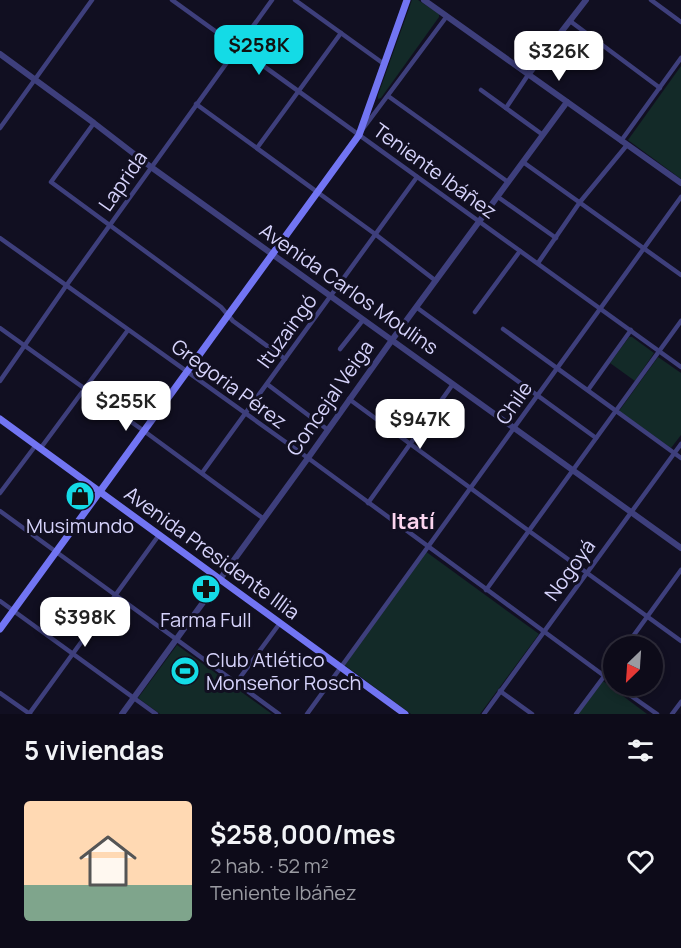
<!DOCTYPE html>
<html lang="es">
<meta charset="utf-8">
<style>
body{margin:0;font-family:Manrope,sans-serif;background:#1b1926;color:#f1f3f6;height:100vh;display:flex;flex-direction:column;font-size:22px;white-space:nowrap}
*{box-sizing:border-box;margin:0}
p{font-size:20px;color:#9a9ba2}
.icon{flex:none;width:33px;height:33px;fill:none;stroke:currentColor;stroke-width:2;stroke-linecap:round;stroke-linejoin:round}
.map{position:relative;height:714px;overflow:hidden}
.side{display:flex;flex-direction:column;background:#0d0b19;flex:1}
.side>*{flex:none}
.needle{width:39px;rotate:205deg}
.tools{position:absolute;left:603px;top:636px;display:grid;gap:12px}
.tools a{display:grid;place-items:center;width:60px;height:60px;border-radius:50%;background:#0d0b19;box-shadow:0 3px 9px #0003,0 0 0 2px #2d2b38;font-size:30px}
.price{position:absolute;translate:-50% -51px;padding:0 14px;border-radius:12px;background:#fff;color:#222;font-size:20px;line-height:39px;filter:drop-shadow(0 2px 3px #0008)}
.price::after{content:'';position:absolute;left:50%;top:36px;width:18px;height:14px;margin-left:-9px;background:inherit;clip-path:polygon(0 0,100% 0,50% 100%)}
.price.current{background:#14dbe6;color:#111}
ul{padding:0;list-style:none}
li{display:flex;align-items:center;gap:18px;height:150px;padding:0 24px}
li+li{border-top:2px solid #2d2b38}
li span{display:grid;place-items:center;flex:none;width:168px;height:120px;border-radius:6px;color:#555}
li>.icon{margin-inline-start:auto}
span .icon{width:72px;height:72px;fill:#fffc;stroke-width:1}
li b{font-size:26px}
h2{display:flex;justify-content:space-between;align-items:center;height:72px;padding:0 24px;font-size:26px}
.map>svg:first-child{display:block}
.green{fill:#132a28}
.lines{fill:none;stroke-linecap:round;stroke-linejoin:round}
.minor{stroke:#3e3f7c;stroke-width:4.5}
.tertiary{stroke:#3e3f7c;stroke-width:6}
.secondary{stroke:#7275f3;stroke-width:7}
.labels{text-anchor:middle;stroke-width:6;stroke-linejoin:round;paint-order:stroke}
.street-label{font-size:20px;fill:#d6d3fb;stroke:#110f21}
.poi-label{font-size:20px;fill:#d6d3fb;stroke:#110f21}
.quarter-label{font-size:22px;font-weight:bold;fill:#fbd5ef;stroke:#110f21}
</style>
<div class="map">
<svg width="681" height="714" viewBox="0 0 681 714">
<rect width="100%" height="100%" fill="#110f21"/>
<g class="green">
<path d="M 412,0 L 418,0 L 439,14 L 439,17 L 381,98 L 378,99 L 378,95 Z"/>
<path d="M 681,66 L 681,179 L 628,140 Z"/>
<path d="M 629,337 L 632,337 L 654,353 L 635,381 L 610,363 Z"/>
<path d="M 658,357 L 681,373 L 681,435 L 671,448 L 619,411 Z"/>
<path d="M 425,551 L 539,634 L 480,714 L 411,714 L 343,664 Z"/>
<path d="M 177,645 L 272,714 L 160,714 L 138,698 Z"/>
<path d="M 603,681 L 647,714 L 578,714 Z"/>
</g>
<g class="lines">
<g class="minor">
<path d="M 172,0 L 681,367"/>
<path d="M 295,0 L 384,64"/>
<path d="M 651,0 L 681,22"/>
<path d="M 570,21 L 660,88"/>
<path d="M 481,90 L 543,135"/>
<path d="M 388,96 L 508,182"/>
<path d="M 196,104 L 375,234 L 436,281"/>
<path d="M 506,108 L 528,75"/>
<path d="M 94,123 L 51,182 L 221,307 L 233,321 L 285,359"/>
<path d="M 0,128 L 92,0"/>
<path d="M 362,130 L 447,16"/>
<path d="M 621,141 L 681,58"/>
<path d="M 257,148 L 341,33"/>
<path d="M 523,162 L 681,275"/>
<path d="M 498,197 L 556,238"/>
<path d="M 0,238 L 308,458 L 614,683"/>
<path d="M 538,263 L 580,202 L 627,145"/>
<path d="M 416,307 L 596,438"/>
<path d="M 475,312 L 520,251"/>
<path d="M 0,328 L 144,431 L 264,519"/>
<path d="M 503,329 L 681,458"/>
<path d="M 340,349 L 363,320"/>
<path d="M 0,381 L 66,286 L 272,0"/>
<path d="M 267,384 L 328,430"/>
<path d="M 588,390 L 631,330"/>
<path d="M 349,399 L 529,531 L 681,641"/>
<path d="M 40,449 L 128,330"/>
<path d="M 202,473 L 417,177"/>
<path d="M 0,493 L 36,445"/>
<path d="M 368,503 L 453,384"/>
<path d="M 0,511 L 279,714"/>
<path d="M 486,590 L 681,321"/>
<path d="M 0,601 L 156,714"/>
<path d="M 626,646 L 681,570"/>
<path d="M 236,683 L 280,623"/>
<path d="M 617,686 L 657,714"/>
<path d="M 500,691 L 532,714"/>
<path d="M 0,693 L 30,714"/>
<path d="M 29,714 L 159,535"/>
<path d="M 307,714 L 681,197"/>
<path d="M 484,714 L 681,444"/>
<path d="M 576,714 L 614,663"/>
<path d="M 672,714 L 681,702"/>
</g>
<g class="tertiary">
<path d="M 424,0 L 681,183"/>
<path d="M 0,54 L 94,123 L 151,167 L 681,548"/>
<path d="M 528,75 L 586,0"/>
<path d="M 122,714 L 308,458 L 392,340 L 567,102"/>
</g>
<g class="secondary">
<path d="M 0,419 L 405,714"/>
<path d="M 0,629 L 359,135 L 407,0"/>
</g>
</g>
<defs>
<g id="shop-disc" transform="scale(1.5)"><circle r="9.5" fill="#14dbe6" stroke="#110f21"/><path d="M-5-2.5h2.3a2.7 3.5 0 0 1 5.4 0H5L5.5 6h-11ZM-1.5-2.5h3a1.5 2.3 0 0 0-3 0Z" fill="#111"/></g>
<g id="pharmacy-disc" transform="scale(1.5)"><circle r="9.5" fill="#14dbe6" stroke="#110f21"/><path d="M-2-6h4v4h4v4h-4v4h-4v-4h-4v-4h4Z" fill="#111"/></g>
<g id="stadium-disc" transform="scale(1.5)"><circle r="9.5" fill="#14dbe6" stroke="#110f21"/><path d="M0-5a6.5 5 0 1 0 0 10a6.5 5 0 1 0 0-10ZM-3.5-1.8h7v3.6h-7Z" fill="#111"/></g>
</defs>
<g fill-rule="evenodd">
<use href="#shop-disc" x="80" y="496"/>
<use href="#pharmacy-disc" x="206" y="589"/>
<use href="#stadium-disc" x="185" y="671"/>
</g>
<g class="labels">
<g class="street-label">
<text transform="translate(435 171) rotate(36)" y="7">Teniente Ibáñez</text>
<text transform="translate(123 181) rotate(-55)" y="7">Laprida</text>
<text transform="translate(349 289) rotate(35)" y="7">Avenida Carlos Moulins</text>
<text transform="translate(287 331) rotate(-54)" y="7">Ituzaingó</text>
<text transform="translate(229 384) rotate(36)" y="7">Gregoria Pérez</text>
<text transform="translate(330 398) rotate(-55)" y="7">Concejal Veiga</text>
<text transform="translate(514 403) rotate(-55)" y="7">Chile</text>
<text transform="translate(212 553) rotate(36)" y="7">Avenida Presidente Illia</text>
<text transform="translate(570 570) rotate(-54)" y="7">Nogoyá</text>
</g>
<g class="poi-label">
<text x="80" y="533">Musimundo</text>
<text x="206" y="627">Farma Full</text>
<text x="206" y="667" text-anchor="start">Club Atlético<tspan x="206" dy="23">Monseñor Rosch</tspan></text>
</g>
<g class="quarter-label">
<text x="413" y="529">Itatí</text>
</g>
</g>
</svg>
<div class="tools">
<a><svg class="needle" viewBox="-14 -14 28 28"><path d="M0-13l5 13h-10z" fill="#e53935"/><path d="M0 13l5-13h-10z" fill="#9a9ba2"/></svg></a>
</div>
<b class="price current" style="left:259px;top:76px">$258K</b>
<b class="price" style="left:559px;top:82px">$326K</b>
<b class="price" style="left:126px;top:432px">$255K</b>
<b class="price" style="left:420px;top:450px">$947K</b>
<b class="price" style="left:85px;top:648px">$398K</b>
</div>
<section class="side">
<h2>5 viviendas<svg class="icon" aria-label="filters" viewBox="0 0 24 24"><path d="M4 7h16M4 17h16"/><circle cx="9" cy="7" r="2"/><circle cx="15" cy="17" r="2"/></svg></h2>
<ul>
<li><span style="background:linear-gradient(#ffd9b3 70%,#7fa58c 0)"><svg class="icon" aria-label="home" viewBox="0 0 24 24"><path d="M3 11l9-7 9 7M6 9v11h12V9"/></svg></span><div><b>$258,000/mes</b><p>2 hab. · 52 m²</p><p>Teniente Ibáñez</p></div><svg class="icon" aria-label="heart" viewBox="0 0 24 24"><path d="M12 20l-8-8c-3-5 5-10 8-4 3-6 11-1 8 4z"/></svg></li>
</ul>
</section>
